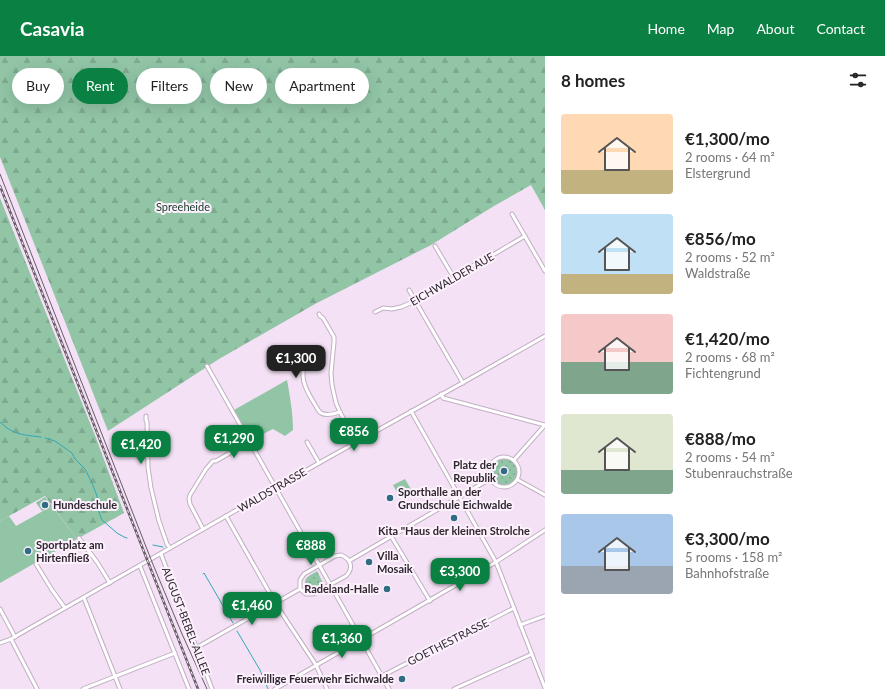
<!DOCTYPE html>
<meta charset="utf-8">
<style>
body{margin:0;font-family:Lato,sans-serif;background:#f2f2f2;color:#222;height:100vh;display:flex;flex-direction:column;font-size:15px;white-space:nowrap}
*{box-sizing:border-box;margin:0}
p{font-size:13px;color:#767676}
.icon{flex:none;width:22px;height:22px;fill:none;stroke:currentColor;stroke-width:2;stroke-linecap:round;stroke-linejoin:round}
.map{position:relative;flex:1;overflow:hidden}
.drawer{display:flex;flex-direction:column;background:#fff;width:340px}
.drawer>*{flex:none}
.hud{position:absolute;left:12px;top:12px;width:380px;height:36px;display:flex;gap:8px}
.price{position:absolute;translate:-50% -34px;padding:0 9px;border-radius:8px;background:#0b8043;color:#fff;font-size:13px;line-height:26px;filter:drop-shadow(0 1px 2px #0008)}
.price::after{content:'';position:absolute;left:50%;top:24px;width:12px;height:9px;margin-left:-6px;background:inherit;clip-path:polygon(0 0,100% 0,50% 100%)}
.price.selected{background:#222;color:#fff}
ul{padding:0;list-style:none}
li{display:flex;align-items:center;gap:12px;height:100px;padding:0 16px}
li span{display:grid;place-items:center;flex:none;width:112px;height:80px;border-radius:4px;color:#555}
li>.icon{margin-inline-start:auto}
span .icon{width:48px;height:48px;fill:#fffc;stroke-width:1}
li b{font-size:17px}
h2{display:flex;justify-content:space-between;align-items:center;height:48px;padding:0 16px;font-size:17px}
.chip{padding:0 14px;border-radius:18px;background:#fff;box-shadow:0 4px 16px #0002;font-size:14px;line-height:36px}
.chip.selected{background:#0b8043;color:#fff}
header{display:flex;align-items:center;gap:24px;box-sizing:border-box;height:56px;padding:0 20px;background:#0b8043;color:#fff}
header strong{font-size:19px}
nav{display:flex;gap:22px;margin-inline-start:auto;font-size:14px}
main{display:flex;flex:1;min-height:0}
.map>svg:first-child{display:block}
.grass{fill:url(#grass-dots)}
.forest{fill:url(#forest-firs)}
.garden{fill:#91c5a6}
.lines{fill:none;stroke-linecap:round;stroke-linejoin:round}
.stream{stroke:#2fa9b6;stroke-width:1}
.street-casing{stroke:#c1afc2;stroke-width:5}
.street{stroke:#fff;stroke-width:3}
.tram{stroke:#675c68;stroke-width:1}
.rail-casing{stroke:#675c68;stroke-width:2.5}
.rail{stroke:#fdf1fd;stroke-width:1;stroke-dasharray:3;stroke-linecap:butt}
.poi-dot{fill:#306d84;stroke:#fdf1fd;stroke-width:1.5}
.labels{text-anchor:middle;stroke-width:4;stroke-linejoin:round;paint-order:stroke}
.park-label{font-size:11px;fill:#143826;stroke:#fdf1fd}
.street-label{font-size:11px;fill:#2e272f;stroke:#fdf1fd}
.poi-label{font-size:11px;font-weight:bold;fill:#2e272f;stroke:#fdf1fd;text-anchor:start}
</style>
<header>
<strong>Casavia</strong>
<nav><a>Home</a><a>Map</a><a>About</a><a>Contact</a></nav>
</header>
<main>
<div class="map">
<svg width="545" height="633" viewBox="0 0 545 633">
<defs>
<pattern id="grass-dots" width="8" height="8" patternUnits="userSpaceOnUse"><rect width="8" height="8" fill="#91c5a6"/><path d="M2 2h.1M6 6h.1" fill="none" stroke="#7da98f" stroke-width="1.8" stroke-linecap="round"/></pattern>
<pattern id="forest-firs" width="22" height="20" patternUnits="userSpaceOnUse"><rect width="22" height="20" fill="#91c5a6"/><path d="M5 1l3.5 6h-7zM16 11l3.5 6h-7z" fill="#7da98f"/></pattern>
</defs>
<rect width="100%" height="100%" fill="#f4e1f5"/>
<g class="grass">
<circle cx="504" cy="416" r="14"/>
<path d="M 45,441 L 52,450 L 42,455 L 36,447 Z"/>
<path d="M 317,515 L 323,527 L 313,532 L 308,532 L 305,529 C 304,521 311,519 317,515 Z"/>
</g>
<g class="forest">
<path d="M 0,0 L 545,0 L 545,154 L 531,129 L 494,150 L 431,189 L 315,248 L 219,303 L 108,375 L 0,101 Z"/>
<path d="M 0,142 L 96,382 L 124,457 L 77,483 L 45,440 L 0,465 Z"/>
</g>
<g class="garden">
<path d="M 287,324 C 290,341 293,357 293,374 L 285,380 L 273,373 L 261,379 L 259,376 L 251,380 L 249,376 L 247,377 L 234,354 Z"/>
<path d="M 405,423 L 412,435 L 400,442 L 393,429 Z"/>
<path d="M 52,450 L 77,483 L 0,527 L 0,465 L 9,460 L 16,470 Z"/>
</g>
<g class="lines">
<g class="stream">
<path d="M 0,366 C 13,379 24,379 41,381"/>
<path d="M 45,382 L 55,385 L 72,397 L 75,403 L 85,413 L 92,427 L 97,440 L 98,454 L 102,464 L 117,477 L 124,481 L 127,482"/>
<path d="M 153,489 L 163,491"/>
<path d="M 203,518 L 204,517 L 233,567"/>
<path d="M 237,575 L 260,614 L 268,633"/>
</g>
<g class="street-casing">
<g id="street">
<path d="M 512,158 L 545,215"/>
<path d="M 435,190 L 454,222"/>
<path d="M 409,234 L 463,327"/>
<path d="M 375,256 L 383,252 L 392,253 L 401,251 L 415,245 L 461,218 L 477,207 L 491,200 L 525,180"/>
<path d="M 319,258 L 320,260 L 323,262 L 334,281 L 334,286 L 331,317 L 332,329 L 336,347 L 340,356 L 355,386"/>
<path d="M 207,310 L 389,633"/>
<path d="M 304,312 C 300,324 308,337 314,347 C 316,350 318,355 321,357 C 326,360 334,358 340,356"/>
<path d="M 441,338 L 443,342 L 545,369"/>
<path d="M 411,355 L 496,506 L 545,632"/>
<path d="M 146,360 L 146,364 L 147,366 L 148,411 L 151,432 L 159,465 L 167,488 L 170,492"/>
<path d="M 307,386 L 319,407"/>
<circle cx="504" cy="416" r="15"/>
<path d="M 514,404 L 545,369"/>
<path d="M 518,424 L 545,439"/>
<path d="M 226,460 L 277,550 L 316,609 L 327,633"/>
<path d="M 203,473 L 190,448 L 189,443 L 190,439 L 206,413 L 213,405 L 216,405 L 249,386"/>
<path d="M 391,480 L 430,545"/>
<path d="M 79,482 L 97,506 L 110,527"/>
<path d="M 161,498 L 212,633"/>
<path d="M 341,499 C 351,503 354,512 346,520 L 313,538 L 306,538 L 300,533 L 300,524 L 304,518 L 335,500 Z"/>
<path d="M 349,505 L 490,423"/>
<path d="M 36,508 L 52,534 L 65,552"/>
<path d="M 140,510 L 189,633"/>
<path d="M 84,542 L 120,633"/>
<path d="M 0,553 L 15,581"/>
<path d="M 520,569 L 545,560"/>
<path d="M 11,583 L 37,633"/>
<path d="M 0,587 L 11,583 L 30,572 L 319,407 L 464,326 L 545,280"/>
<path d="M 196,592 L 300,533"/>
<path d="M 382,620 L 514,552"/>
<path d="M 83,633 L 175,597"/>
<path d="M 275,633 L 496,506 L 545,474"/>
<path d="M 454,633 L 532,598"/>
</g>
</g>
<use href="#street" class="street"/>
<path class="tram" d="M 0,118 L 152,506 L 182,578 L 207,633"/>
<g class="rail-casing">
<path id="rail" d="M 0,130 L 198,633"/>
</g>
<use href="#rail" class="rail"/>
</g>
<g class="poi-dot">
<circle cx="504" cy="415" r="4"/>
<circle cx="390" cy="442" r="4"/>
<circle cx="45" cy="449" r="4"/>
<circle cx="454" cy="462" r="4"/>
<circle cx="28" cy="495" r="4"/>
<circle cx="369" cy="506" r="4"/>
<circle cx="387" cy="533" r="4"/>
<circle cx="402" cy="623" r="4"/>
</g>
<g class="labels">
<g class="park-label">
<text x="183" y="155">Spreeheide</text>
</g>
<g class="street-label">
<text transform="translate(452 223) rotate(-30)" y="4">EICHWALDER AUE</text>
<text transform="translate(272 434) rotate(-30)" y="4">WALDSTRASSE</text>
<text transform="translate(186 565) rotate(69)" y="4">AUGUST-BEBEL-ALLEE</text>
<text transform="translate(448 586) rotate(-27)" y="4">GOETHESTRASSE</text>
</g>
<g class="poi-label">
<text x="496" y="413" text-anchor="end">Platz der<tspan x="496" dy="13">Republik</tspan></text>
<text x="398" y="440">Sporthalle an der<tspan x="398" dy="13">Grundschule Eichwalde</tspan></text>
<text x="53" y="453">Hundeschule</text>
<text x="454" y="479" text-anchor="middle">Kita "Haus der kleinen Strolche</text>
<text x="36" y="493">Sportplatz am<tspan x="36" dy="13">Hirtenfließ</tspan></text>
<text x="377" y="504">Villa<tspan x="377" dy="13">Mosaik</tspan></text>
<text x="379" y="537" text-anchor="end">Radeland-Halle</text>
<text x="394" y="627" text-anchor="end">Freiwillige Feuerwehr Eichwalde</text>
</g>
</g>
</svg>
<b class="price selected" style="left:296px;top:323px">€1,300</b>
<b class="price" style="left:354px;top:396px">€856</b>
<b class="price" style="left:234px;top:403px">€1,290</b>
<b class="price" style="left:141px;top:409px">€1,420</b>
<b class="price" style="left:311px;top:510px">€888</b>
<b class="price" style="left:460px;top:536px">€3,300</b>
<b class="price" style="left:252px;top:570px">€1,460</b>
<b class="price" style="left:342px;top:603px">€1,360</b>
<div class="hud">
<a class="chip">Buy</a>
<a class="chip selected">Rent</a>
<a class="chip">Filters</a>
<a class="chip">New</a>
<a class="chip">Apartment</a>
</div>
</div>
<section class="drawer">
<h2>8 homes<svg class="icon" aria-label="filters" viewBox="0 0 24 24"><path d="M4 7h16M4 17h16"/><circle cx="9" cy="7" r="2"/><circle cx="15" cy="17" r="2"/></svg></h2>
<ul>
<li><span style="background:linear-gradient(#ffd9b3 70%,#c2b280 0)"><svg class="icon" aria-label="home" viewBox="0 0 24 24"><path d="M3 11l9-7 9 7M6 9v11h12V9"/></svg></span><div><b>€1,300/mo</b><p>2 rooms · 64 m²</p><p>Elstergrund</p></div></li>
<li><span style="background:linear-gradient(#bfe0f5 75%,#c2b280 0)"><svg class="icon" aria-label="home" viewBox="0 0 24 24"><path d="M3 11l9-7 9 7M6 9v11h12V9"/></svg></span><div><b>€856/mo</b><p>2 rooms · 52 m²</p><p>Waldstraße</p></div></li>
<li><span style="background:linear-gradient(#f6c9c9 60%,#7fa58c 0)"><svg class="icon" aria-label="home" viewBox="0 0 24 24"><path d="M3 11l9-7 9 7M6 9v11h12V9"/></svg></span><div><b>€1,420/mo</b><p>2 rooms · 68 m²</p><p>Fichtengrund</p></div></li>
<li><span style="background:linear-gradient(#dfe7d0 70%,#7fa58c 0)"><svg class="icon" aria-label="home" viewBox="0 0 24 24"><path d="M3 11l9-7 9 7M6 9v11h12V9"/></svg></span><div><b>€888/mo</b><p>2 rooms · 54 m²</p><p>Stubenrauchstraße</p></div></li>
<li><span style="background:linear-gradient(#a9c7e8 65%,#9aa5b1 0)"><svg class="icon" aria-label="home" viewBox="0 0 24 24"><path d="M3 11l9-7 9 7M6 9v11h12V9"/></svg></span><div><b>€3,300/mo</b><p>5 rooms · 158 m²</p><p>Bahnhofstraße</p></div></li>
</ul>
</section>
</main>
